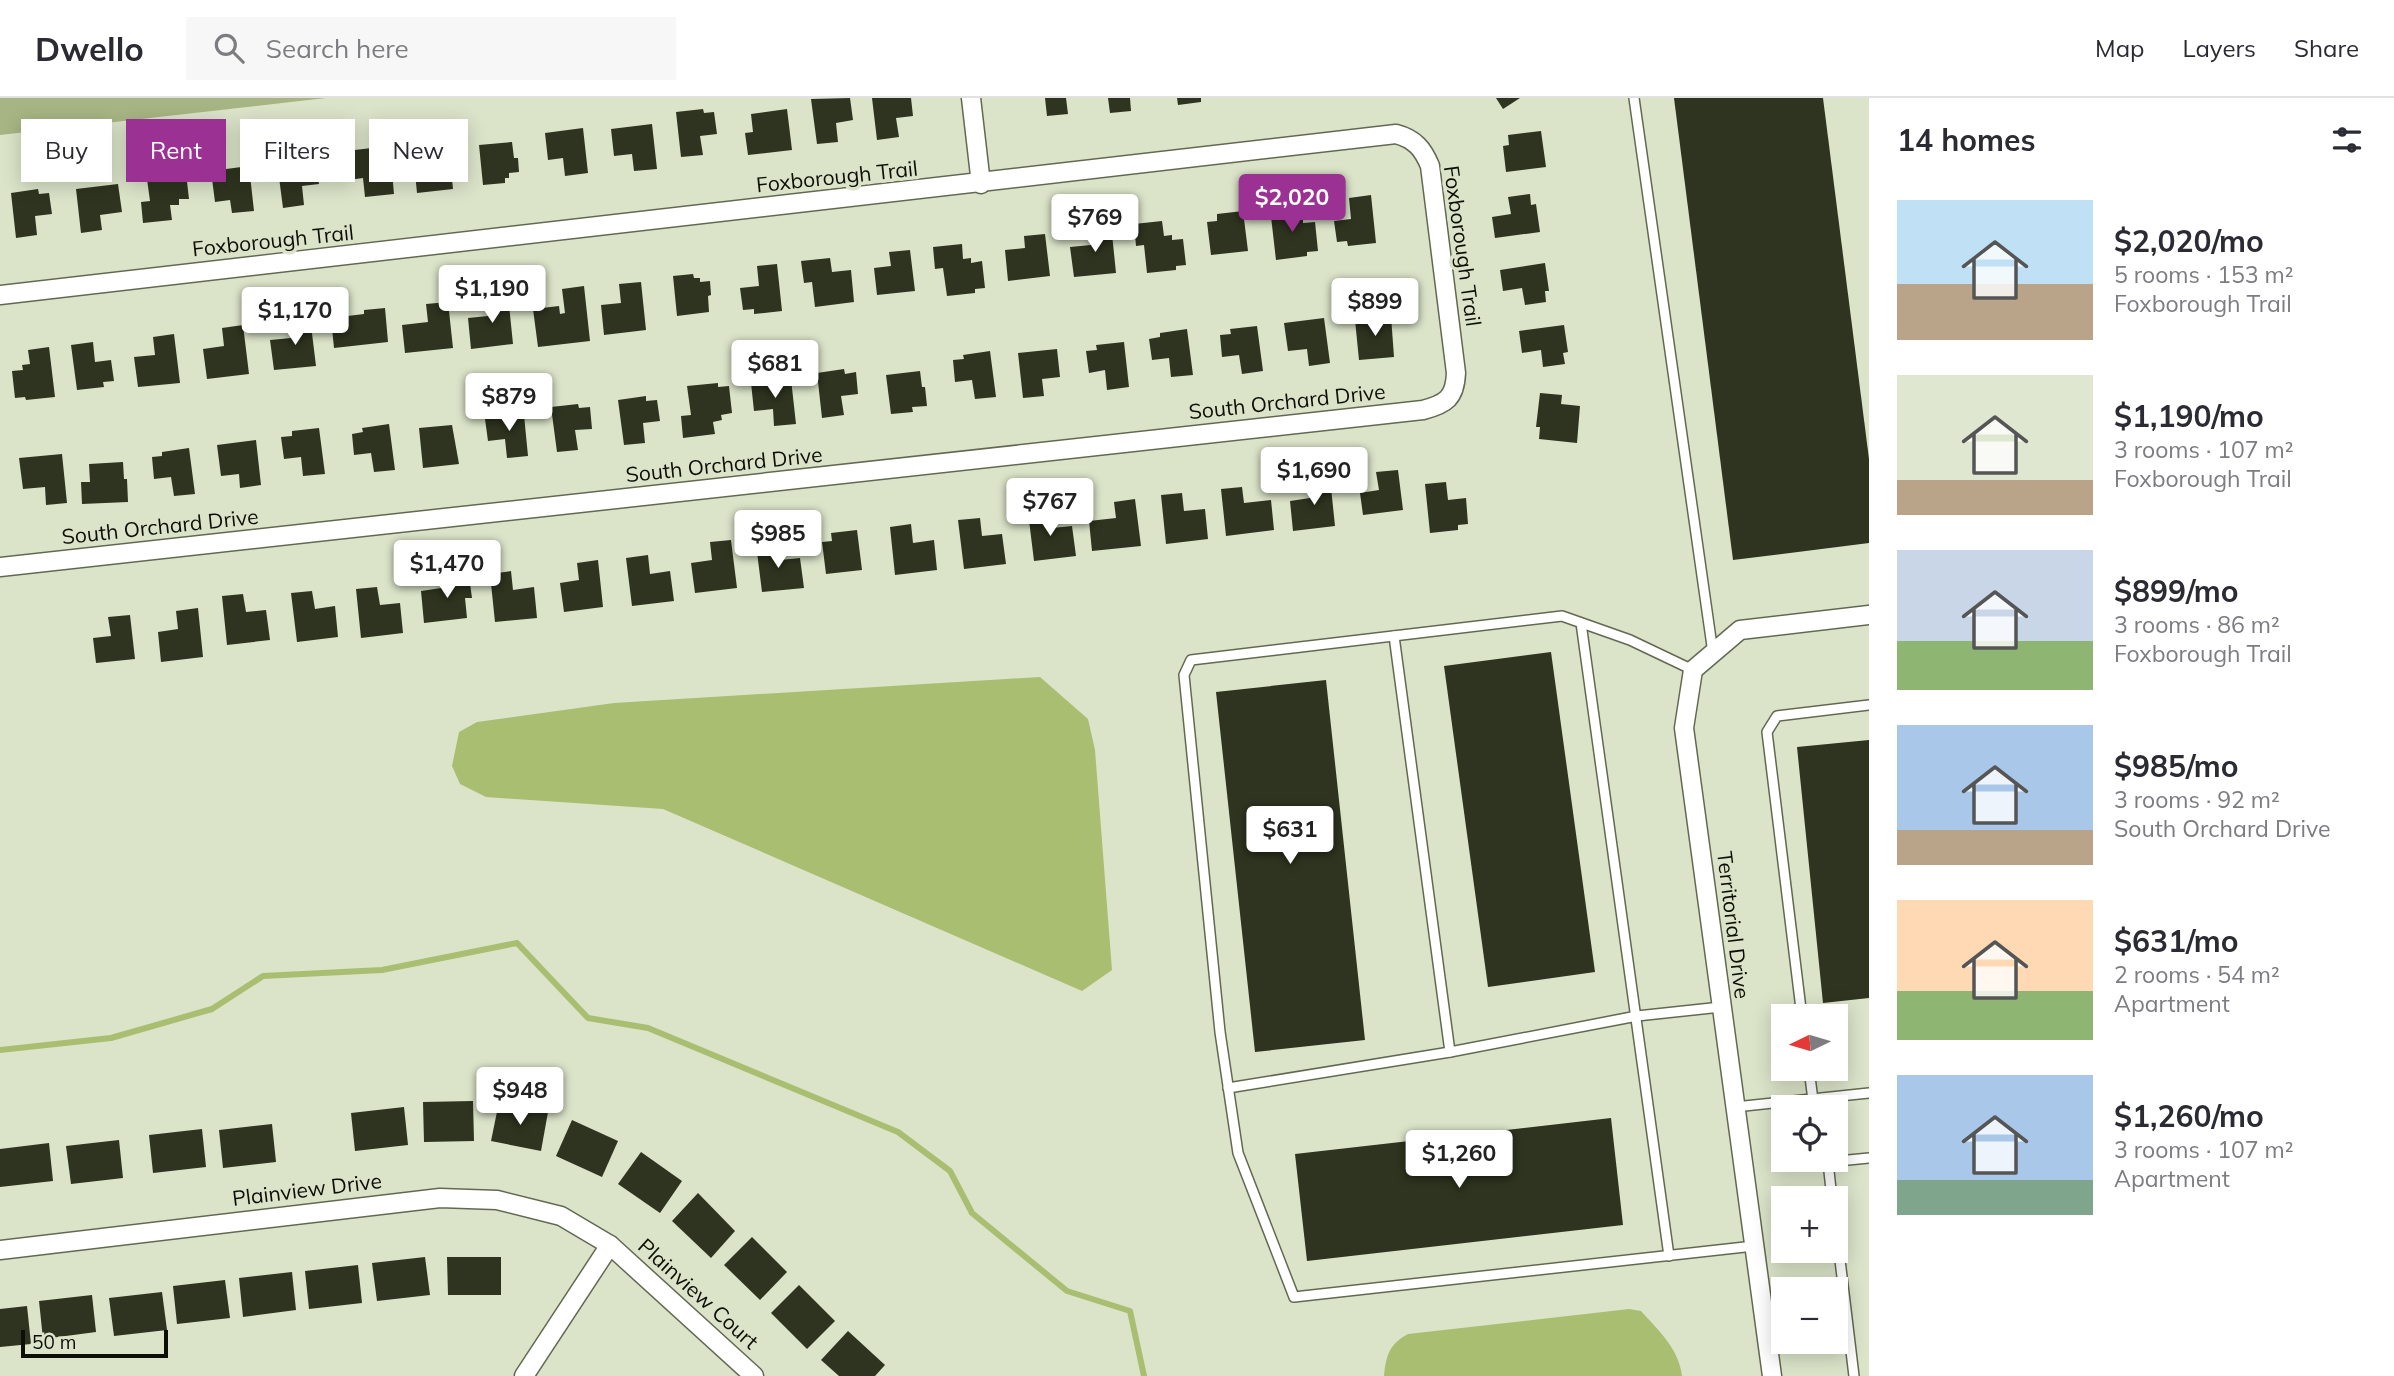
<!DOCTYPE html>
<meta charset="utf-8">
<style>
body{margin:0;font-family:Mulish,sans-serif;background:#f7f7f7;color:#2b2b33;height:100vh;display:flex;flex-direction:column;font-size:26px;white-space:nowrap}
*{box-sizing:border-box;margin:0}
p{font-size:23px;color:#7c7c81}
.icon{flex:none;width:38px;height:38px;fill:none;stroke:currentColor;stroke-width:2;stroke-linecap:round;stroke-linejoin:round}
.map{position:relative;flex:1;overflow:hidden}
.details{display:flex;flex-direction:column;background:#fff;width:525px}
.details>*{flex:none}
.banner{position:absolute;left:21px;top:21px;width:665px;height:63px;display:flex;gap:14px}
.needle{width:46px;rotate:265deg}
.controls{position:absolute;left:1771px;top:906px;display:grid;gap:14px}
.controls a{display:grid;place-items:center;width:77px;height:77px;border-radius:0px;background:#fff;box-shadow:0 4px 18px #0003;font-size:35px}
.scale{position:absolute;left:21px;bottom:18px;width:147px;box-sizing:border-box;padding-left:7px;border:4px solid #0c0f06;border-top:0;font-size:19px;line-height:24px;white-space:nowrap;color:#0c0f06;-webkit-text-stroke:5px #dbe4c9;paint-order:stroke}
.price{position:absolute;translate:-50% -60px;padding:0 16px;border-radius:7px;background:#fff;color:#222;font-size:23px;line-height:46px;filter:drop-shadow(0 2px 4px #0008)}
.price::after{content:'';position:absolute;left:50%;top:42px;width:21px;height:16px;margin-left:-10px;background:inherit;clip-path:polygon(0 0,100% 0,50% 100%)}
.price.active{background:#9b3193;color:#fff}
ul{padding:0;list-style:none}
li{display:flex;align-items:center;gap:21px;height:175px;padding:0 28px}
li span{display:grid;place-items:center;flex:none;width:196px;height:140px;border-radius:0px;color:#555}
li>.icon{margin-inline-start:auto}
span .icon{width:84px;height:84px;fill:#fffc;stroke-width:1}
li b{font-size:30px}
h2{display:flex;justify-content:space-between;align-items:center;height:84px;padding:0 28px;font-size:30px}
.chip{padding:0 24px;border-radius:0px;background:#fff;box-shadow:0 4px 18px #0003;font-size:24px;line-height:63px}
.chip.active{background:#9b3193;color:#fff}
header{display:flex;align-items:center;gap:42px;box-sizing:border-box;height:98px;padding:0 35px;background:#fff;border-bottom:2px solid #e1e1e2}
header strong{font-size:33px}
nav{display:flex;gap:38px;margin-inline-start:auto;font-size:24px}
.search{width:490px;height:63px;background:#f7f7f7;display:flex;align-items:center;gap:18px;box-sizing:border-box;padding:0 24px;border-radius:0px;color:#7c7c81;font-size:26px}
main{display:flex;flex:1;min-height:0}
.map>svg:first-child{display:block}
.green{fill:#a7b584}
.water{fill:#aabe71}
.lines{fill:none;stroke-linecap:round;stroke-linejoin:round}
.stream{stroke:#aabe71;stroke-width:6}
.building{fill:#2e341f}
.lane-casing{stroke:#626952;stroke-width:12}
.street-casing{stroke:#626952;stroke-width:21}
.lane{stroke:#fff;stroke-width:9}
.street{stroke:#fff;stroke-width:18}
.labels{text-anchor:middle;stroke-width:7;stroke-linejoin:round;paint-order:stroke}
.street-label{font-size:21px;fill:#0c0f06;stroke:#dbe4c9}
</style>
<header>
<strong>Dwello</strong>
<div class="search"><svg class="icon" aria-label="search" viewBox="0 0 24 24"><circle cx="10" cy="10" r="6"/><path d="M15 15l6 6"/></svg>Search here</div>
<nav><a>Map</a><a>Layers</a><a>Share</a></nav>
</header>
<main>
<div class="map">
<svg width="1869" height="1278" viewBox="0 0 1869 1278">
<rect width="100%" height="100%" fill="#dbe4c9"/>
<path class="green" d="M 0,0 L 326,0 L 0,37 Z"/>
<g class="water">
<path d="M 1040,579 L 1088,621 L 1095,652 L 1112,872 L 1082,893 L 663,711 L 486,699 L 460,686 L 452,668 L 459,634 L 477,624 L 614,605 Z"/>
<path d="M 1629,1211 L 1641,1213 C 1659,1233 1679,1251 1682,1278 L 1384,1278 C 1386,1258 1389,1246 1408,1236 Z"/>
</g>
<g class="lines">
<path class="stream" d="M 0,952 L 111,940 L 212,911 L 263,878 L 382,872 L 517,845 L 588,920 L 648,930 L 898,1034 L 950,1073 L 972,1115 L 1067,1193 L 1130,1213 L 1144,1278"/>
</g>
<g class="building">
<path d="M 850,0 L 853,22 L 836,25 L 838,44 L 817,46 L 811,1 Z"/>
<path d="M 872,0 L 911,0 L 913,18 L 896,20 L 899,39 L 877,42 Z"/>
<path d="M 1045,0 L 1066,0 L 1068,16 L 1047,18 Z"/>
<path d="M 1108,0 L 1130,0 L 1131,13 L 1110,15 Z"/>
<path d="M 1177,0 L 1201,0 L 1201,4 L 1178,7 Z"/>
<path d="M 1496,0 L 1520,0 L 1503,11 Z"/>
<path d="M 1674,0 L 1823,0 L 1869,361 L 1869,445 L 1733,462 Z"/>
<path d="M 703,11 L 704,15 L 714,14 L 717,36 L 700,38 L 703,57 L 681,59 L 676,14 Z"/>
<path d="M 787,11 L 792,52 L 748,57 L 745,35 L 753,34 L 751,16 Z"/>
<path d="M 652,26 L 657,71 L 634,73 L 632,56 L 614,58 L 611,31 Z"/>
<path d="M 583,30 L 588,75 L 565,78 L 563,60 L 548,62 L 545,35 Z"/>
<path d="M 1541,33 L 1546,69 L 1506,74 L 1503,48 L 1509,47 L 1508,37 Z"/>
<path d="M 512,44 L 514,60 L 518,60 L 519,74 L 509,75 L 509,80 L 505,80 L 505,85 L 483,87 L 479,47 Z"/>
<path d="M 380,49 L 383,75 L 392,74 L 394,96 L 365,99 L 363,80 L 341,83 L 338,54 Z"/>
<path d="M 449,51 L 453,91 L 417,95 L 413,55 Z"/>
<path d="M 305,61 L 305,66 L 316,64 L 319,86 L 302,88 L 304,107 L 283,110 L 277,64 Z"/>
<path d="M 249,68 L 254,113 L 232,115 L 230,102 L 215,104 L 211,73 Z"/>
<path d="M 174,71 L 175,76 L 186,75 L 189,101 L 179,101 L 179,107 L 170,107 L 172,122 L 143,125 L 141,104 L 150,103 L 146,74 Z"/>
<path d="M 118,86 L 122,114 L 100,117 L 102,132 L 81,135 L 76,91 Z"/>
<path d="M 38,91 L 39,96 L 49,95 L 52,116 L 35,118 L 37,137 L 16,140 L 11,95 Z"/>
<path d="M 1530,96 L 1531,107 L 1536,106 L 1540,134 L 1495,140 L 1492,119 L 1511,116 L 1508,99 Z"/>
<path d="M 1371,97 L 1376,145 L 1348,148 L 1347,143 L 1337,144 L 1334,123 L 1351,121 L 1349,100 Z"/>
<path d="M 1292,107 L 1294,121 L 1303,120 L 1303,125 L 1315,124 L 1318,153 L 1307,154 L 1307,158 L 1276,162 L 1270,110 Z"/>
<path d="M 1243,113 L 1248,153 L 1211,157 L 1207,124 L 1217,123 L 1217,116 Z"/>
<path d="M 1162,123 L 1164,138 L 1172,137 L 1172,142 L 1183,141 L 1186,167 L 1176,168 L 1176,172 L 1147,175 L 1144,147 L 1136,148 L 1134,126 Z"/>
<path d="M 1111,126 L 1116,175 L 1074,179 L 1070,149 L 1091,147 L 1089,129 Z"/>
<path d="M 1045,136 L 1050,178 L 1008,183 L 1005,152 L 1025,150 L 1024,138 Z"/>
<path d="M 962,146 L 963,161 L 971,160 L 971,165 L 982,163 L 985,190 L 975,191 L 975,195 L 947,198 L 943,170 L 935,171 L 933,149 Z"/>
<path d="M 910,152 L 915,193 L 877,197 L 874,170 L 891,168 L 889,154 Z"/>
<path d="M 830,160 L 832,174 L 851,172 L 854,204 L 815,209 L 812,184 L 804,185 L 801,163 Z"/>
<path d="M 1545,165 L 1549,193 L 1545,193 L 1546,204 L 1525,207 L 1522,190 L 1503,193 L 1500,172 Z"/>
<path d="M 777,166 L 782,213 L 754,216 L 754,211 L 743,212 L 740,190 L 759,188 L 757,168 Z"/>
<path d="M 693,176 L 694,180 L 700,180 L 700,184 L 710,183 L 711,197 L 708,198 L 709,214 L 677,218 L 673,178 Z"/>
<path d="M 641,184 L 646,232 L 604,237 L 601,207 L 621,205 L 619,186 Z"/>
<path d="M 584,188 L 590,243 L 538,249 L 533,211 L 559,208 L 560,216 L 565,215 L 562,191 Z"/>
<path d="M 508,197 L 513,246 L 471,251 L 468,220 L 488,218 L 486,200 Z"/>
<path d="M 448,204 L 453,250 L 405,255 L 402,227 L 428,224 L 426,206 Z"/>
<path d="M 385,210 L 388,244 L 334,250 L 331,220 L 364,216 L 364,212 Z"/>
<path d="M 1391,218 L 1394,259 L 1359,262 L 1355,222 Z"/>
<path d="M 310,219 L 316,268 L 274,272 L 270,242 L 291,240 L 289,222 Z"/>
<path d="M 1324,220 L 1330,265 L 1309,268 L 1307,251 L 1288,253 L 1284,225 Z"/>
<path d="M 243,227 L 249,276 L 207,281 L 203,251 L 224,248 L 222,230 Z"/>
<path d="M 1564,227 L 1568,254 L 1563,255 L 1565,266 L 1543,269 L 1541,252 L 1522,255 L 1519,233 Z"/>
<path d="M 1257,228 L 1263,273 L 1242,276 L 1239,257 L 1222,259 L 1220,237 L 1231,236 L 1230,231 Z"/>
<path d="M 1187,231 L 1193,277 L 1171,279 L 1169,260 L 1152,262 L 1149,241 L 1160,239 L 1160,235 Z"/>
<path d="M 174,236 L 180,285 L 138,289 L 134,259 L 155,257 L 153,239 Z"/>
<path d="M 93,244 L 95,264 L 111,262 L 114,283 L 103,284 L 104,289 L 77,292 L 71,247 Z"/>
<path d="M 1124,244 L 1129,289 L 1107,292 L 1105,272 L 1089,275 L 1086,253 L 1097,252 L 1096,247 Z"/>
<path d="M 49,249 L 55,299 L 26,302 L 25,299 L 15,300 L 12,273 L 23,272 L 22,267 L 30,266 L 28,252 Z"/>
<path d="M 1057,251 L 1060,279 L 1042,281 L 1044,298 L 1023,300 L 1018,255 Z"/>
<path d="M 990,253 L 996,299 L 975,301 L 972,282 L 955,284 L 953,262 L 964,261 L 963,257 Z"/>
<path d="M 844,271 L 845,276 L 856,274 L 858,296 L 841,298 L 844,317 L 822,320 L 817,275 Z"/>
<path d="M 920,273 L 922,289 L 925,289 L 927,308 L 912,309 L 913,314 L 891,316 L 886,277 Z"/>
<path d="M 791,281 L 796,326 L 774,328 L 773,311 L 754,313 L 751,285 Z"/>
<path d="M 718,285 L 718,289 L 729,288 L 732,315 L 721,317 L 722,322 L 713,324 L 715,336 L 683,340 L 681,318 L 691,317 L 687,288 Z"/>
<path d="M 1540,295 L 1562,297 L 1561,306 L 1580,308 L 1577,345 L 1539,341 L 1540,329 L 1536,329 Z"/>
<path d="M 646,298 L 646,303 L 657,302 L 660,323 L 643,325 L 645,345 L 624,347 L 618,302 Z"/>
<path d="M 578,306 L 579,310 L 590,309 L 592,331 L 575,332 L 578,352 L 557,354 L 551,309 Z"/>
<path d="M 509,314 L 510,319 L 524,317 L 528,358 L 507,360 L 505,341 L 488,343 L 485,321 L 496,320 L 496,316 Z"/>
<path d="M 389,326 L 395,372 L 374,374 L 371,355 L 354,357 L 352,336 L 363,334 L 362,330 Z"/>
<path d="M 452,327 L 459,366 L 423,370 L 419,330 Z"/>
<path d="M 319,330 L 325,376 L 303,378 L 301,359 L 284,361 L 281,339 L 292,338 L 292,333 Z"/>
<path d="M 256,342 L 261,387 L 240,390 L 239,376 L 221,378 L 217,347 Z"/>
<path d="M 189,350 L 195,396 L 174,398 L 171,379 L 154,381 L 152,359 L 162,358 L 162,354 Z"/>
<path d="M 62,356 L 67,405 L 46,407 L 45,389 L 23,391 L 19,360 Z"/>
<path d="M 123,364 L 124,381 L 127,381 L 128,404 L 82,406 L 81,384 L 90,384 L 89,366 Z"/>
<path d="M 1398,372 L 1403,412 L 1363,417 L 1360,395 L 1379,392 L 1376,374 Z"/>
<path d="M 1330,380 L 1335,428 L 1293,433 L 1290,403 L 1310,400 L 1308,382 Z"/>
<path d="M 1446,384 L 1448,402 L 1466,400 L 1468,426 L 1458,427 L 1458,432 L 1430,435 L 1425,386 Z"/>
<path d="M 1242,389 L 1244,405 L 1271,402 L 1274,432 L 1226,438 L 1221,391 Z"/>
<path d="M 1182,395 L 1184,413 L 1205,411 L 1208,441 L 1166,446 L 1161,397 Z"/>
<path d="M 1135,401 L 1141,448 L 1092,453 L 1089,423 L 1116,420 L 1114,404 Z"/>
<path d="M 1050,412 L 1052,430 L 1072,428 L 1076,458 L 1034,463 L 1028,414 Z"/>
<path d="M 980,420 L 982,438 L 1002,436 L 1006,466 L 964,471 L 958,422 Z"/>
<path d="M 911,426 L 913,445 L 934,442 L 937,472 L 895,477 L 890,429 Z"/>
<path d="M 857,432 L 862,472 L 826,476 L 822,444 L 832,443 L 831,435 Z"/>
<path d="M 731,442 L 737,490 L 695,495 L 691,465 L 712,462 L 710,444 Z"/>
<path d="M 778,444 L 780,462 L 800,460 L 804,490 L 762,494 L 756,446 Z"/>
<path d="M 648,457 L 650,476 L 670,473 L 674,503 L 632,508 L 626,460 Z"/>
<path d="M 598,462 L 603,509 L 564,514 L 560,485 L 579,482 L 577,465 Z"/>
<path d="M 511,473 L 513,492 L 534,489 L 537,520 L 495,524 L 490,476 Z"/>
<path d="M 469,478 L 472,500 L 465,500 L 467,520 L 424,525 L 421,493 L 441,490 L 440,481 Z"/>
<path d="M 377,489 L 380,507 L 400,505 L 403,535 L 361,540 L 356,491 Z"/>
<path d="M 312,493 L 315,511 L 335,508 L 338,539 L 297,544 L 291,495 Z"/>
<path d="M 243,496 L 246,514 L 266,512 L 270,542 L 227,547 L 222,498 Z"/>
<path d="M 198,510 L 203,559 L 161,564 L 158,534 L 178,531 L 176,513 Z"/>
<path d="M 130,517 L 135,561 L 96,565 L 93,540 L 111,538 L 108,519 Z"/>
<path d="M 1551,554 L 1595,874 L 1488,889 L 1444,568 Z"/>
<path d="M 1326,582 L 1365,942 L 1255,954 L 1216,594 Z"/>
<path d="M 1869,642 L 1869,900 L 1823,905 L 1797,649 Z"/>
<path d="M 473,1003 L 474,1043 L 424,1044 L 423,1004 Z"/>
<path d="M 499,1004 L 548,1014 L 541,1053 L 491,1043 Z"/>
<path d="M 404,1009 L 408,1047 L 355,1053 L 351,1015 Z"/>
<path d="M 1611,1020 L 1623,1127 L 1307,1163 L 1295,1056 Z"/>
<path d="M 572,1022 L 618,1043 L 602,1079 L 556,1058 Z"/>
<path d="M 272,1026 L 276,1064 L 223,1070 L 219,1032 Z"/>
<path d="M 202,1031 L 206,1069 L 153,1075 L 149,1037 Z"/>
<path d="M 119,1042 L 123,1080 L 71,1086 L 66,1048 Z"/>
<path d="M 49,1045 L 53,1083 L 0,1089 L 0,1051 Z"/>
<path d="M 641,1054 L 682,1083 L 660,1115 L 618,1086 Z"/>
<path d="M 698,1095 L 735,1133 L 711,1160 L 672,1123 Z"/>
<path d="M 752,1139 L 787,1174 L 760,1202 L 724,1167 Z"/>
<path d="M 425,1159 L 430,1197 L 377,1203 L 372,1165 Z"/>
<path d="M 447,1159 L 501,1159 L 501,1197 L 448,1197 Z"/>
<path d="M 358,1167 L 362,1205 L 309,1211 L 305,1173 Z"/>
<path d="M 292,1174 L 296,1212 L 243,1219 L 239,1180 Z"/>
<path d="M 225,1182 L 230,1220 L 177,1226 L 173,1188 Z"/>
<path d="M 799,1187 L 835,1223 L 807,1251 L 771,1215 Z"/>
<path d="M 162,1194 L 167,1232 L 114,1238 L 109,1200 Z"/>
<path d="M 92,1197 L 96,1234 L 43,1241 L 39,1203 Z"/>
<path d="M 27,1208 L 31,1246 L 0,1249 L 0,1211 Z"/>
<path d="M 848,1233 L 885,1267 L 875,1278 L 839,1278 L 821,1262 Z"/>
</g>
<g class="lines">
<g class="lane-casing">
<g id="lane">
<path d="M 1634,0 L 1713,555"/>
<path d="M 1581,525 L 1669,1158"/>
<path d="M 1394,538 L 1450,954"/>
<path d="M 1693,572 L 1630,542 L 1562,518 L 1191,562 L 1184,577 L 1220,934 L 1238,1055 L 1294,1199 L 1754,1148"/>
<path d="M 1802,919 L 1767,634 L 1777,618 L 1869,607"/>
<path d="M 1809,971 L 1814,1010"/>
<path d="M 1228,990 L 1450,954 L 1637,918 L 1721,909"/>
<path d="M 1735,1009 L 1869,995"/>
<path d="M 1827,1062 L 1828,1064 L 1869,1060"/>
<path d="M 1828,1064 L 1832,1101"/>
<path d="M 1836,1129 L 1854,1278"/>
</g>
</g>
<g class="street-casing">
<g id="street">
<path d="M 971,0 L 981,86"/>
<path d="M 0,197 L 1396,36 C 1415,41 1423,51 1430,68 L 1456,275 C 1455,300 1446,306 1423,312 L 0,469"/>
<path d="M 0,1152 L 440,1100 L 497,1102 L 561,1118 L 610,1147 L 754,1278"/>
<path d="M 524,1278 L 610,1147"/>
<path d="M 1772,1278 L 1684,630 L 1693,572 L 1740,532 L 1869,517"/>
</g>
</g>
<use href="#lane" class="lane"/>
<use href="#street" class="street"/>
</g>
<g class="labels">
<g class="street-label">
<text transform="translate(837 79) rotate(-6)" y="7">Foxborough Trail</text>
<text transform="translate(273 143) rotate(-6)" y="7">Foxborough Trail</text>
<text transform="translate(1462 148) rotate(82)" y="7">Foxborough Trail</text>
<text transform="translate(1287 304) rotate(-6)" y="7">South Orchard Drive</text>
<text transform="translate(724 367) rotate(-6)" y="7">South Orchard Drive</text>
<text transform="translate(160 429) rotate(-6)" y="7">South Orchard Drive</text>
<text transform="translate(1733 827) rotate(83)" y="7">Territorial Drive</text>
<text transform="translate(307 1092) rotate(-7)" y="7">Plainview Drive</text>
<text transform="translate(698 1196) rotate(42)" y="7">Plainview Court</text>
</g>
</g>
</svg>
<div class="controls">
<a><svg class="needle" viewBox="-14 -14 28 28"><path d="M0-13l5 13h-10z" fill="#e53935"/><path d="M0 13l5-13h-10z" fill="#7c7c81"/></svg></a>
<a><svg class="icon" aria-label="locate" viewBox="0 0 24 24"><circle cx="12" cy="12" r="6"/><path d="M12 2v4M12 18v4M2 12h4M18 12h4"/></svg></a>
<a>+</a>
<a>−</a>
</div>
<div class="scale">50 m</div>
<b class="price active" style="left:1292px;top:136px">$2,020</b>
<b class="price" style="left:1095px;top:156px">$769</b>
<b class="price" style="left:492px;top:227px">$1,190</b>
<b class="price" style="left:1375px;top:240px">$899</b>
<b class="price" style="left:295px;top:249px">$1,170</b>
<b class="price" style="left:775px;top:302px">$681</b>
<b class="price" style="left:509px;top:335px">$879</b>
<b class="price" style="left:1314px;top:409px">$1,690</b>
<b class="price" style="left:1050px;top:440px">$767</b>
<b class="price" style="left:778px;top:472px">$985</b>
<b class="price" style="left:447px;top:502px">$1,470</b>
<b class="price" style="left:1290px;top:768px">$631</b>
<b class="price" style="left:520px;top:1029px">$948</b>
<b class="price" style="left:1459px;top:1092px">$1,260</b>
<div class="banner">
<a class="chip">Buy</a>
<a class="chip active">Rent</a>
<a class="chip">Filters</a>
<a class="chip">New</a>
</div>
</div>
<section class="details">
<h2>14 homes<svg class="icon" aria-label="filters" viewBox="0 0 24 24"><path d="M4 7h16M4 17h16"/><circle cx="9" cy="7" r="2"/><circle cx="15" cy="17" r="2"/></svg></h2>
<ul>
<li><span style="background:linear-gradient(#bfe0f5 60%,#b9a48a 0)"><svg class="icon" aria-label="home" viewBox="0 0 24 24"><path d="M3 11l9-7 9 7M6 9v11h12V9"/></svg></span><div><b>$2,020/mo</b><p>5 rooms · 153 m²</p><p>Foxborough Trail</p></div></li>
<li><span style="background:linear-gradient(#dfe7d0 75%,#b9a48a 0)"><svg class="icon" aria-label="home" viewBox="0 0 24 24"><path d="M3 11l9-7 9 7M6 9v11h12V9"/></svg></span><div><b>$1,190/mo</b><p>3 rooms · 107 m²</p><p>Foxborough Trail</p></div></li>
<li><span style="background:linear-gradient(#c9d6e8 65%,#8fb573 0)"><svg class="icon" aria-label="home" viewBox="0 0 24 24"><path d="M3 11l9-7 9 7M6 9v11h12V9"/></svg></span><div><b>$899/mo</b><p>3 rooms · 86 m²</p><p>Foxborough Trail</p></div></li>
<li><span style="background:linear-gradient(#a9c7e8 75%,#b9a48a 0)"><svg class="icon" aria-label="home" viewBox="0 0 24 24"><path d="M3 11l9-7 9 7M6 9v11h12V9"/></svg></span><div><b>$985/mo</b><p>3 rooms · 92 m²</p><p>South Orchard Drive</p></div></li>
<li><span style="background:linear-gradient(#ffd9b3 65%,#8fb573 0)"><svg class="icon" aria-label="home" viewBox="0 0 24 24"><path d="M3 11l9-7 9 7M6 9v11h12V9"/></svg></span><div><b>$631/mo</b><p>2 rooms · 54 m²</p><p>Apartment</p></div></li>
<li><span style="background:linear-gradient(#a9c7e8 75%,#7fa58c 0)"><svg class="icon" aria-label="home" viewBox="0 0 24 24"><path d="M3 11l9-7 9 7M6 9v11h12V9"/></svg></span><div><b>$1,260/mo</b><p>3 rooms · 107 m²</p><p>Apartment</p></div></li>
</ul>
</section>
</main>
